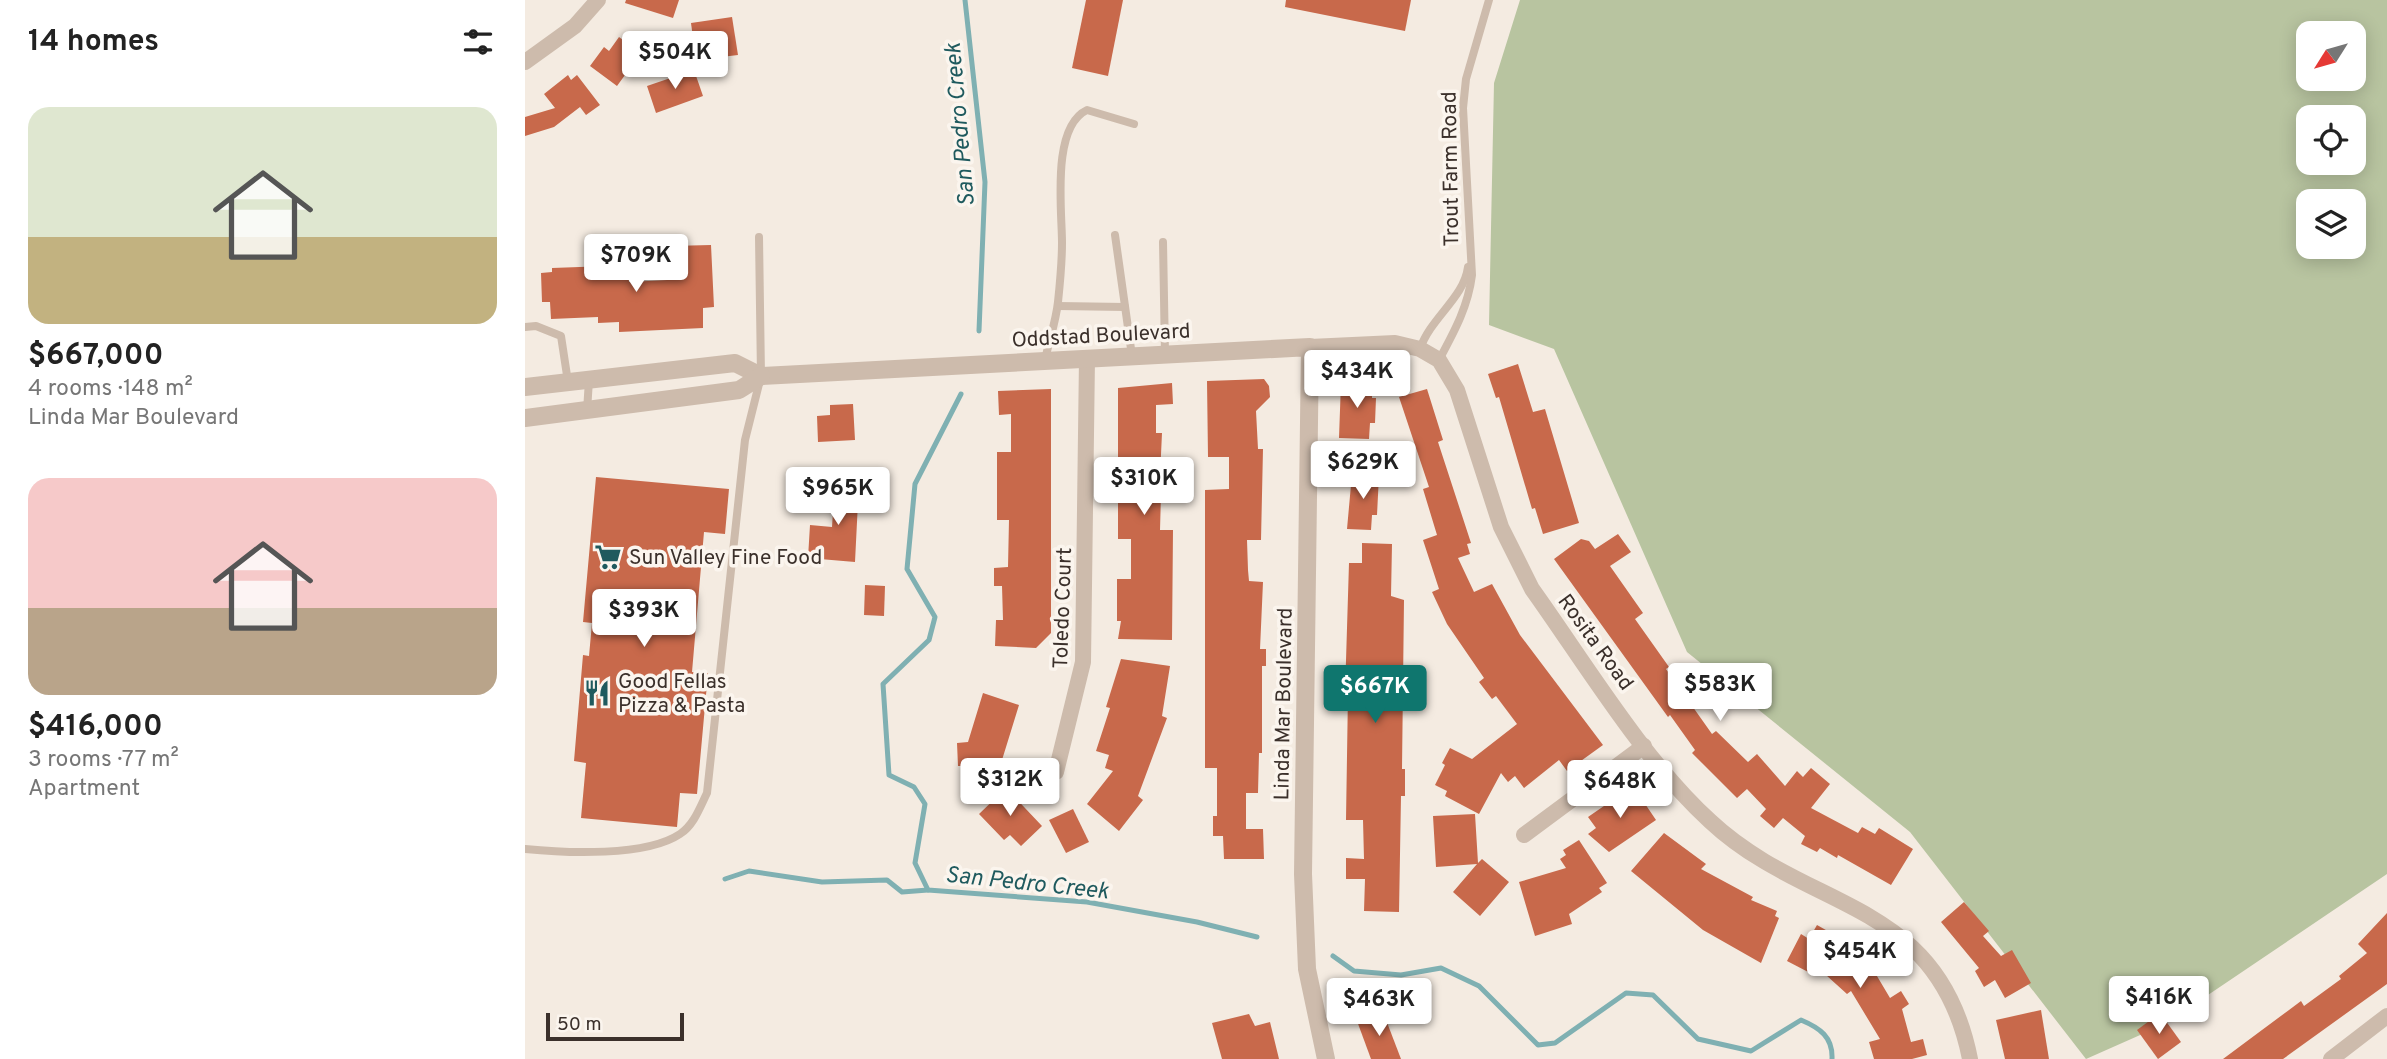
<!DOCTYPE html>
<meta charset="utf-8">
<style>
body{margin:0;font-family:Overpass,sans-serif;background:#f2f2f2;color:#222;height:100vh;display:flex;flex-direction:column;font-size:26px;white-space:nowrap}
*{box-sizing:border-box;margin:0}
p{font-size:23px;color:#767676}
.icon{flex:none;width:38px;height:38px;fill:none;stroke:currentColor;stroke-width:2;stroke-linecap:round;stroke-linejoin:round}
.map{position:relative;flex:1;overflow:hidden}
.sheet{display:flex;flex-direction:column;background:#fff;width:525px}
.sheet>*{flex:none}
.needle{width:46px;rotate:233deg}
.controls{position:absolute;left:1771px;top:21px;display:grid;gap:14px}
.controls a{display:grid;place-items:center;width:70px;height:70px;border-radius:14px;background:#fff;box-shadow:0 4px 18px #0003;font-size:35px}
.scale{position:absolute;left:21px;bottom:18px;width:138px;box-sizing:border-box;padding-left:7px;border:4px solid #3b302b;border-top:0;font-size:19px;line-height:24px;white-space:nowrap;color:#3b302b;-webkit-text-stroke:5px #fbf5ee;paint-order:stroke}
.price{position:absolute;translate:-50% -60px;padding:0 16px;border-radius:7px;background:#fff;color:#222;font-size:23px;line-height:46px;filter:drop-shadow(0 2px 4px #0008)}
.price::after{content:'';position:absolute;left:50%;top:42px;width:21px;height:16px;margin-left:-10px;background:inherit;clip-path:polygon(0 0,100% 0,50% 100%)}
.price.on{background:#0f766e;color:#fff}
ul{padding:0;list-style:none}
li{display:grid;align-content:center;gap:14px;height:371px;padding:0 28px}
li span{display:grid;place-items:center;height:217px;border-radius:21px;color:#555}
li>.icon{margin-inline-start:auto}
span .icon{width:126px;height:126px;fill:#fffc;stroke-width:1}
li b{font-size:30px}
h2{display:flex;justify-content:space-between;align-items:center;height:84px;padding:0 28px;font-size:30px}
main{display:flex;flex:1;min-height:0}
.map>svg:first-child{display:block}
.green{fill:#b8c4a0;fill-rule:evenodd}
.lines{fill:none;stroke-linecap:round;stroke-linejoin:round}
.stream{stroke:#7fb0b2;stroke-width:5}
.building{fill:#c8694b}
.service{stroke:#cdbbac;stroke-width:8}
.minor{stroke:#cdbbac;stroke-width:16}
.tertiary{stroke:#cdbbac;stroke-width:18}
.labels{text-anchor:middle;stroke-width:7;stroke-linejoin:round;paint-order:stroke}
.street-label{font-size:21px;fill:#3b302b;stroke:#fbf5ee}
.poi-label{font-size:21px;fill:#3b302b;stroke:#fbf5ee;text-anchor:start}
.water-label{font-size:23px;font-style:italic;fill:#1f5a5e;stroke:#fbf5ee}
</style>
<main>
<section class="sheet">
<h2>14 homes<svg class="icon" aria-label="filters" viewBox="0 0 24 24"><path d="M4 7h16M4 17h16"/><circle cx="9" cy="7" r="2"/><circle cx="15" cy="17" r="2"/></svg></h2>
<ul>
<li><span style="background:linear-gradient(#dfe7d0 60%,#c2b280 0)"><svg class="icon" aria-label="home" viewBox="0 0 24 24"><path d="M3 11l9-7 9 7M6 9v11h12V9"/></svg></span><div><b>$667,000</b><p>4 rooms · 148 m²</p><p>Linda Mar Boulevard</p></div></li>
<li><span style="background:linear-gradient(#f6c9c9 60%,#b9a48a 0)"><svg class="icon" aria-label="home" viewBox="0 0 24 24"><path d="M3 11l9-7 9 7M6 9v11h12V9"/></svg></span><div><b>$416,000</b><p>3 rooms · 77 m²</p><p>Apartment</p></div></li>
</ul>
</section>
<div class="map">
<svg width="1862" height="1059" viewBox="0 0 1862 1059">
<rect width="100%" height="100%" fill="#f4ebe1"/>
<path class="green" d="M 995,0 L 1862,0 L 1862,874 L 1640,1024 L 1561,1059 L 1385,832 L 1162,652 L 1029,349 L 964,325 L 969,83 ZM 1783,33 L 1829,33 L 1829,79 L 1783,79 ZM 1783,117 L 1829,117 L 1829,163 L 1783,163 ZM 1783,201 L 1829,201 L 1829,247 L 1783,247 Z"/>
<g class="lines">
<g class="stream">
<path d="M 440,0 L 460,182 L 454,331"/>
<path d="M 436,394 L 390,484 L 382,569 L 410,617 L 404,640 L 358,684 L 364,775 L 389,787 L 400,804 L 390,863 L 403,890 L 562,902 L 672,922 L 732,937"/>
<path d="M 200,879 L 224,871 L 297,882 L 362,880 L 377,892 L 403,890"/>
<path d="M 808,956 L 829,971 L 876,975 L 916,968 L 954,986 L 1013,1045 L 1030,1043 L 1101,993 L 1128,995 L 1173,1039 L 1226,1051 L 1276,1020 C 1295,1028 1308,1037 1307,1059"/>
</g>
</g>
<g class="building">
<path d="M 101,0 L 154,0 L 148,18 L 100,3 Z"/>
<path d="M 561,0 L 598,0 L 583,76 L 547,68 Z"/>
<path d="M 761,0 L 886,0 L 880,31 L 760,7 Z"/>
<path d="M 207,17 L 213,55 L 171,60 L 166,23 Z"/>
<path d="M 94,37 L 116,53 L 92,86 L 65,66 L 79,47 L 84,51 Z"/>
<path d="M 169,70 L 178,96 L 131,113 L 122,86 Z"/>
<path d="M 43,75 L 46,80 L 52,75 L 75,105 L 61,115 L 55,107 L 29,127 L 0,136 L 0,117 L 30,108 L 19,94 Z"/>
<path d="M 186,245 L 189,307 L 178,308 L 178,328 L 94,332 L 94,322 L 73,323 L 73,317 L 26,319 L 25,302 L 17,302 L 16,273 L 27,272 L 27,268 L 82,266 L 82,275 L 104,274 L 104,282 L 142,280 L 140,251 L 146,251 L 146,246 Z"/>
<path d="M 993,364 L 1008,412 L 1020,409 L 1054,523 L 1018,534 L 1010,508 L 1007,509 L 974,397 L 971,398 L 963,374 Z"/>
<path d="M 739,379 L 744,386 L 745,397 L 731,411 L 733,449 L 738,449 L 736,540 L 722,540 L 723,570 L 724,581 L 738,582 L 735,649 L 741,649 L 741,666 L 737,666 L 737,753 L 734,753 L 733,793 L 721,793 L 721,829 L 738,829 L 739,859 L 699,859 L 698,836 L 688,836 L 688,816 L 692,816 L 692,768 L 680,768 L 680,490 L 704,489 L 704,457 L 683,457 L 682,381 Z"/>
<path d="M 816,382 L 847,383 L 847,398 L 851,398 L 850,423 L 845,423 L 844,439 L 814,438 Z"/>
<path d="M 647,383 L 648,404 L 631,405 L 631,433 L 637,433 L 635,476 L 648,477 L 647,495 L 636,494 L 635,530 L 648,530 L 647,640 L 593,639 L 596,621 L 592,621 L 592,579 L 606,579 L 606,539 L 593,539 L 593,388 Z"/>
<path d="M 526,389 L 526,633 L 511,648 L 470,646 L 471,620 L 478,620 L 477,586 L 469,586 L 469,568 L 483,567 L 484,520 L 472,520 L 472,452 L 486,452 L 486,414 L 474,415 L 473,391 Z"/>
<path d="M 902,389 L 918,440 L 913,442 L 946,543 L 942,544 L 945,554 L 933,558 L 949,592 L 967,584 L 995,635 L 1078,745 L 1042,771 L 1034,760 L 999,788 L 990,776 L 983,782 L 976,773 L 954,814 L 920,796 L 922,791 L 910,785 L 920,765 L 917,763 L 925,748 L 947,759 L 992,724 L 971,696 L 967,699 L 954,682 L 959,678 L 922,624 L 907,592 L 914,589 L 898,540 L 912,535 L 898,489 L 904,487 L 874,397 Z"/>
<path d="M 328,404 L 330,440 L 293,442 L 292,416 L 305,415 L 305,405 Z"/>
<path d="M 827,474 L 854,475 L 852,515 L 847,515 L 846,530 L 822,529 Z"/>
<path d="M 71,477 L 204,489 L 200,534 L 179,532 L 167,672 L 183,673 L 172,794 L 155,793 L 152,827 L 56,818 L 61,763 L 49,761 L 58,655 L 64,656 L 67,623 L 58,622 Z"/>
<path d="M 310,480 L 334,482 L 330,562 L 283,558 L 285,525 L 307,527 Z"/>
<path d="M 1093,534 L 1106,552 L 1085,566 L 1118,613 L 1110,619 L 1144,667 L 1141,669 L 1187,734 L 1191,731 L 1223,762 L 1232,754 L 1260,786 L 1272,771 L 1278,777 L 1286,768 L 1305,784 L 1286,808 L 1333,833 L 1337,827 L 1350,834 L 1354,828 L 1388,849 L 1366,885 L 1313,855 L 1312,858 L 1295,848 L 1292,852 L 1276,844 L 1280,836 L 1258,818 L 1249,828 L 1235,816 L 1241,809 L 1222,789 L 1212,798 L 1167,753 L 1170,750 L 1145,715 L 1143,717 L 1029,559 L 1056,539 L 1064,541 L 1070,549 Z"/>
<path d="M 837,543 L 867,544 L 866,596 L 879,600 L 877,769 L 880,769 L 880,796 L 876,796 L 874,912 L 839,911 L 840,879 L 821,879 L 821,858 L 839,859 L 838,820 L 821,820 L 823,693 L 820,693 L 824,563 L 837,563 Z"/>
<path d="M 340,585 L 360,586 L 359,616 L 339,615 Z"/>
<path d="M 596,659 L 645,666 L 637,716 L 642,718 L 613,796 L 618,800 L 594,831 L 562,804 L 588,771 L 580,768 L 584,755 L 571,751 L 585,708 L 581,707 Z"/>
<path d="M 458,693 L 494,705 L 477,760 L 484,760 L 484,778 L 440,779 L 440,766 L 433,766 L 432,743 L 443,742 Z"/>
<path d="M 1108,786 L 1131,820 L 1084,852 L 1063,834 L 1071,828 L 1063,817 Z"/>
<path d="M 481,788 L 517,826 L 496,846 L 485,835 L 479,840 L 454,814 Z"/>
<path d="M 548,809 L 564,842 L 541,853 L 524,820 Z"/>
<path d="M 950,814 L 953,863 L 957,859 L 984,882 L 955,916 L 928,892 L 952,864 L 911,867 L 908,816 Z"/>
<path d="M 1139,833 L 1181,864 L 1176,869 L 1228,897 L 1226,900 L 1252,911 L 1250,916 L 1254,918 L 1236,963 L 1178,930 L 1106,871 Z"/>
<path d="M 1054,840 L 1082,883 L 1074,888 L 1077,892 L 1044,914 L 1047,924 L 1010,936 L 994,882 L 1041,868 L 1035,859 L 1041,855 L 1038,850 Z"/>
<path d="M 1439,902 L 1464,931 L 1458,936 L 1476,956 L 1487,950 L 1506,983 L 1480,998 L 1470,980 L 1459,987 L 1450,971 L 1454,968 L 1416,922 Z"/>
<path d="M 1862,913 L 1862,984 L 1758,1059 L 1698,1059 L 1776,1001 L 1779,1006 L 1816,979 L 1814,976 L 1842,953 L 1833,944 Z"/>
<path d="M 1292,925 L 1315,938 L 1320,932 L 1355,965 L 1349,971 L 1365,998 L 1376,991 L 1384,1004 L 1377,1009 L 1386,1042 L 1398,1039 L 1402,1055 L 1387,1059 L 1349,1059 L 1344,1042 L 1355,1039 L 1326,991 L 1322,994 L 1291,966 L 1287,974 L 1262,961 L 1276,934 L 1284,939 Z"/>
<path d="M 1516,1010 L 1524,1059 L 1480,1059 L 1471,1020 Z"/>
<path d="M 858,1012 L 876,1059 L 846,1059 L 832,1021 Z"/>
<path d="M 1635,1013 L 1656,1042 L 1633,1059 L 1612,1030 Z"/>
<path d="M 724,1014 L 730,1026 L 745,1022 L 754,1059 L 697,1059 L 687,1023 Z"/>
</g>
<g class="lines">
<g class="service">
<path d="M 590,235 L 607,356"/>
<path d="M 638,242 L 640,354"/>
<path d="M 533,306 L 600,307"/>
<path d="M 0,327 L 11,326 L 36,336 L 43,382"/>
<path d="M 895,349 C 906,317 939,298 943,267"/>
<path d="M 520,360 C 524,341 531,321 533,302 C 535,283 537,262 537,243 C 537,210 526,127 562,110 L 609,124"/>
<path d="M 914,360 C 929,332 943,307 947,275 L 938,108 L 941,79 L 964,0"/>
<path d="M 62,411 L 64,380"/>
<path d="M 0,849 C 40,853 121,857 155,834 C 169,825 175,807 182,793 L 220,440 L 236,376 L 234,237"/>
</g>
<g class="minor">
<path d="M 0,62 L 50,26 L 73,0"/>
<path d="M 785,347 L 870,343 L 895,349 L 914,360 L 932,390 L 976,527 L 1007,589 C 1060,663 1118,760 1185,821 C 1283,913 1413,897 1445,1059"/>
<path d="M 531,772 L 558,662 L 562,358"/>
<path d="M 999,835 L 1119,746"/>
<path d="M 1806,1059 L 1862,1016"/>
</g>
<g class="tertiary">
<path d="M 0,387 L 210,363 L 236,376 L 785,347 L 778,874 L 782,969 L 801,1059"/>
<path d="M 0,418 L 214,390 L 236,376"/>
</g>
</g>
<defs>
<g id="supermarket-bare" transform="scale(2.1)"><path d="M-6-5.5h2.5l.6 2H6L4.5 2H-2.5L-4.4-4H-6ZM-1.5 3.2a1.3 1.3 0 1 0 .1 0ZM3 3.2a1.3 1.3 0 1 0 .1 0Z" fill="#1f5a5e" stroke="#fbf5ee" stroke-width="2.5" paint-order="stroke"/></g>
<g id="restaurant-bare" transform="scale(2.1)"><path d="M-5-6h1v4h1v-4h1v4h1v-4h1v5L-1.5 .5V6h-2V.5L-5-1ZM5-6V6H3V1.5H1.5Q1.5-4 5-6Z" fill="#1f5a5e" stroke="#fbf5ee" stroke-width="2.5" paint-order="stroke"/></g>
</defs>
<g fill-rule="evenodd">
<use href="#supermarket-bare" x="83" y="557"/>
<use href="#restaurant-bare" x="72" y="693"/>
</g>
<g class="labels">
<g class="street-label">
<text transform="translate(925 169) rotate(-91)" y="7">Trout Farm Road</text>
<text transform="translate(576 335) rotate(-3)" y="7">Oddstad Boulevard</text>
<text transform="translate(537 608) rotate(-88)" y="7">Toledo Court</text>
<text transform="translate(1071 642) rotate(54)" y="7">Rosita Road</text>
<text transform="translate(758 704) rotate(-89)" y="7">Linda Mar Boulevard</text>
</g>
<g class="poi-label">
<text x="104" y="564">Sun Valley Fine Food</text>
<text x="93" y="688">Good Fellas<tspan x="93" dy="24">Pizza &amp; Pasta</tspan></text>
</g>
<g class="water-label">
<text transform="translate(434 125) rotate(-95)" y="8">San Pedro Creek</text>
<text transform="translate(502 882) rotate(6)" y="8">San Pedro Creek</text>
</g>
</g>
</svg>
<div class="controls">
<a><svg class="needle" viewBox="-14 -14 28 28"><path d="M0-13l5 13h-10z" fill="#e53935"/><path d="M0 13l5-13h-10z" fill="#767676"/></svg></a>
<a><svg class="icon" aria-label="locate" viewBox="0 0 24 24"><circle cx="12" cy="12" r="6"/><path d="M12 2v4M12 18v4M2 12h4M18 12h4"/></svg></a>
<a><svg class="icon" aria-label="layers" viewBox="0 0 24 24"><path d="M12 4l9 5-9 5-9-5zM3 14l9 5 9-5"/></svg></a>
</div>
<div class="scale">50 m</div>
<b class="price" style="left:150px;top:91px">$504K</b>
<b class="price" style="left:111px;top:294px">$709K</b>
<b class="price" style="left:832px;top:410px">$434K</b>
<b class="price" style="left:838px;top:501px">$629K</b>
<b class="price" style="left:619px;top:517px">$310K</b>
<b class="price" style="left:313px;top:527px">$965K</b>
<b class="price" style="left:119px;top:649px">$393K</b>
<b class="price" style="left:1195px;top:723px">$583K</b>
<b class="price on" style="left:850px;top:725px">$667K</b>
<b class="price" style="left:485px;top:818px">$312K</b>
<b class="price" style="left:1095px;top:820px">$648K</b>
<b class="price" style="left:1335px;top:990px">$454K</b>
<b class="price" style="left:1634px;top:1036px">$416K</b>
<b class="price" style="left:854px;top:1038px">$463K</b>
</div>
</main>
